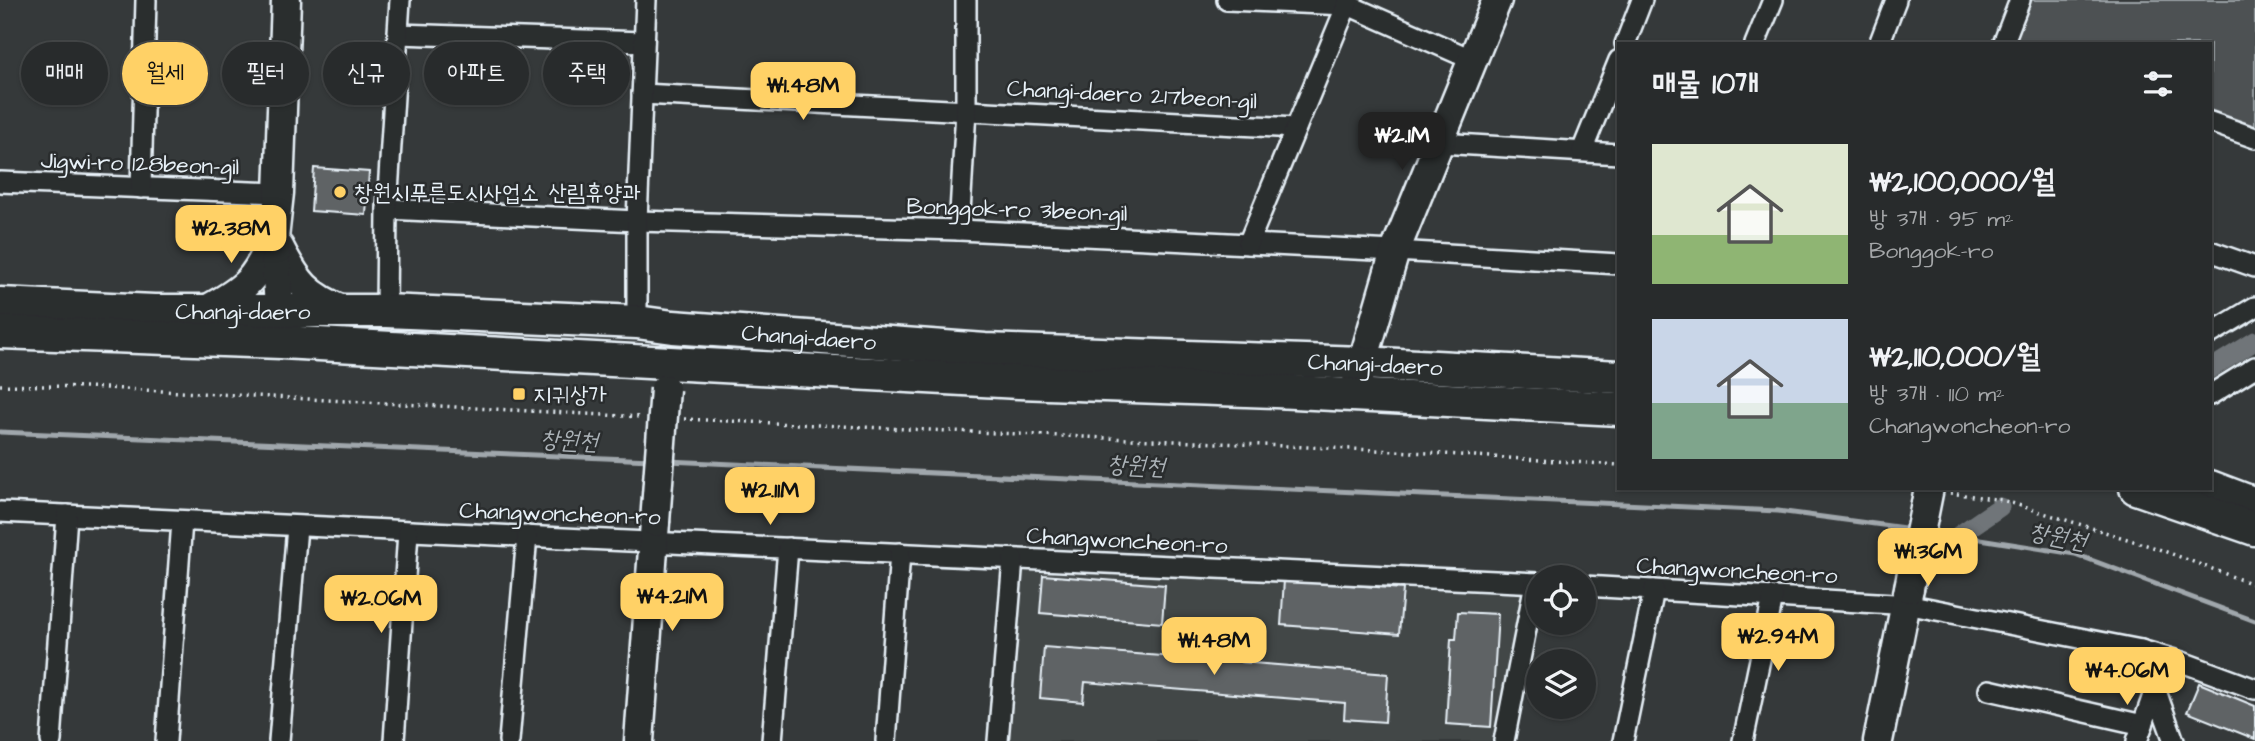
<!DOCTYPE html>
<html lang="ko">
<meta charset="utf-8">
<style>
body{margin:0;font-family:"Architects Daughter","Poor Story",sans-serif;background:#343738;color:#f1f3f6;height:100vh;display:flex;flex-direction:column;font-size:26px;white-space:nowrap}
*{box-sizing:border-box;margin:0}
p{font-size:23px;color:#a5a7a9}
.icon{flex:none;width:38px;height:38px;fill:none;stroke:currentColor;stroke-width:2;stroke-linecap:round;stroke-linejoin:round}
.map{position:relative;flex:1;overflow:hidden}
.sheet{position:absolute;left:1617px;top:42px;width:595px;height:448px;display:flex;flex-direction:column;background:#282b2c;border-radius:0px;box-shadow:0 2px 5px #0004,0 0 0 2px #444748}
.sheet>*{flex:none}
.guide{position:absolute;left:21px;top:42px;width:665px;height:63px;display:flex;gap:14px}
.controls{position:absolute;left:1526px;top:565px;display:grid;gap:14px}
.controls a{display:grid;place-items:center;width:70px;height:70px;border-radius:50%;background:#282b2c;box-shadow:0 2px 5px #0004,0 0 0 2px #444748;font-size:35px}
.price{position:absolute;translate:-50% -60px;padding:0 16px;border-radius:14px;background:#ffd166;color:#111;font-size:23px;line-height:46px;filter:drop-shadow(0 2px 4px #0008)}
.price::after{content:'';position:absolute;left:50%;top:42px;width:21px;height:16px;margin-left:-10px;background:inherit;clip-path:polygon(0 0,100% 0,50% 100%)}
.price.selected{background:#222;color:#fff}
ul{padding:0;list-style:none}
li{display:flex;align-items:center;gap:21px;height:175px;padding:0 35px}
li span{display:grid;place-items:center;flex:none;width:196px;height:140px;border-radius:0px;color:#555}
li>.icon{margin-inline-start:auto}
span .icon{width:84px;height:84px;fill:#fffc;stroke-width:1}
li b{font-size:30px}
h2{display:flex;justify-content:space-between;align-items:center;height:84px;padding:0 35px;font-size:30px}
.pill{padding:0 24px;border-radius:32px;background:#282b2c;box-shadow:0 2px 5px #0004,0 0 0 2px #444748;font-size:24px;line-height:63px}
.pill.selected{background:#ffd166;color:#111}
.map>svg:first-child{display:block}
.built{fill:#424647}
.green{fill:#4d5152;stroke:#9aa1a5;stroke-width:2}
.lines{fill:none;stroke-linecap:round;stroke-linejoin:round}
.stream{stroke:#a0a7ac;stroke-width:5}
.canal{stroke:#707579;stroke-width:19}
.building{fill:#5f6365;stroke:#e8f1f8;stroke-width:2}
.street-casing{stroke:#e8f1f8;stroke-width:24}
.secondary-casing{stroke:#e8f1f8;stroke-width:33}
.primary-casing{stroke:#e8f1f8;stroke-width:37}
.path{stroke:#e8f1f8;stroke-width:3.5;stroke-dasharray:2 5;stroke-linecap:butt}
.street{stroke:#2a2d2e;stroke-width:19}
.secondary{stroke:#2a2d2e;stroke-width:28}
.primary{stroke:#2a2d2e;stroke-width:32}
.secondary-bridge-casing{stroke:#e8f1f8;stroke-width:33;stroke-linecap:butt}
.secondary-bridge{stroke:#2a2d2e;stroke-width:28}
.poi-dot{fill:#ffd166;stroke:#2a2d2e;stroke-width:2.5}
.labels{text-anchor:middle;stroke-width:5;stroke-linejoin:round;paint-order:stroke}
.street-label{font-size:23px;fill:#e8f1f8;stroke:#2a2d2e}
.poi-label{font-size:23px;fill:#e8f1f8;stroke:#2a2d2e;text-anchor:start}
.water-label{font-size:24px;font-style:italic;fill:#acb3b8;stroke:#2a2d2e}
</style>
<div class="map">
<svg width="2255" height="741" viewBox="0 0 2255 741">
<rect width="100%" height="100%" fill="#35393a"/>
<filter id="ink" filterUnits="userSpaceOnUse"><feTurbulence type="fractalNoise" baseFrequency=".0143" numOctaves="2"/><feDisplacementMap in="SourceGraphic" scale="14" xChannelSelector="R" yChannelSelector="G"/><feConvolveMatrix kernelMatrix="1 2 1 2 8 2 1 2 1" color-interpolation-filters="sRGB"/></filter>
<g filter="url(#ink)">
<path class="built" d="M 1021,564 L 1527,589 L 1493,741 L 1010,741 Z"/>
<path class="green" d="M 2031,0 L 2255,0 L 2255,126 L 2210,110 L 2210,44 L 2026,44 L 2014,40 Z"/>
<g class="lines">
<g class="stream">
<path d="M 0,432 L 651,460"/>
<path d="M 668,461 L 1778,511 L 1912,529"/>
<path d="M 1929,531 L 2075,554 L 2255,621"/>
</g>
<g class="canal">
<path d="M 2210,369 L 2255,341"/>
<path d="M 1959,535 L 2000,507"/>
</g>
</g>
<g class="building">
<path d="M 314,168 L 369,172 L 366,215 L 311,211 Z"/>
<path d="M 1043,575 L 1165,585 L 1162,623 L 1040,613 Z"/>
<path d="M 1284,580 L 1403,589 L 1399,634 L 1281,625 Z"/>
<path d="M 1458,612 L 1498,614 L 1491,727 L 1446,724 L 1451,639 L 1456,639 Z"/>
<path d="M 1203,637 L 1243,640 L 1241,662 L 1388,674 L 1385,722 L 1344,719 L 1345,703 L 1085,682 L 1083,702 L 1040,698 L 1044,647 L 1201,659 Z"/>
<path d="M 2199,683 L 2255,706 L 2255,739 L 2187,712 Z"/>
</g>
<g class="lines">
<g class="street-casing">
<g id="street">
<path d="M 1227,0 L 1348,5 L 1473,60"/>
<path d="M 398,34 L 644,42"/>
<path d="M 1625,44 L 1642,0"/>
<path d="M 1755,44 L 1773,0"/>
<path d="M 1879,44 L 1896,0"/>
<path d="M 2003,44 L 2020,0"/>
<path d="M 642,94 L 1296,128"/>
<path d="M 2210,122 L 2255,138"/>
<path d="M 1440,143 L 1619,154"/>
<path d="M 1582,151 L 1619,60"/>
<path d="M 0,182 L 279,193"/>
<path d="M 141,188 L 146,0"/>
<path d="M 387,209 L 637,221 L 959,230 L 1395,251 L 1619,264"/>
<path d="M 959,230 L 966,110 L 966,0"/>
<path d="M 1248,244 L 1349,0"/>
<path d="M 2210,251 L 2255,267"/>
<path d="M 386,311 L 387,209 L 400,0"/>
<path d="M 637,322 L 637,221 L 646,0"/>
<path d="M 2210,334 L 2255,307"/>
<path d="M 2210,395 L 2255,367"/>
<path d="M 0,512 L 1538,583"/>
<path d="M 1584,586 L 1911,605 L 2141,650 L 2182,662 L 2255,689"/>
<path d="M 2141,650 L 2174,741"/>
<path d="M 1989,690 L 2143,725"/>
<path d="M 51,741 L 67,515"/>
<path d="M 166,741 L 182,521"/>
<path d="M 279,741 L 297,527"/>
<path d="M 394,741 L 408,532"/>
<path d="M 509,741 L 527,536"/>
<path d="M 772,741 L 788,548"/>
<path d="M 886,741 L 900,553"/>
<path d="M 998,741 L 1013,559"/>
<path d="M 1504,741 L 1535,583"/>
<path d="M 1623,741 L 1654,590"/>
<path d="M 1743,741 L 1773,597"/>
<path d="M 2137,741 L 2156,687"/>
</g>
</g>
<g class="secondary-casing">
<g id="secondary">
<path d="M 279,247 C 297,282 307,296 345,311"/>
<path d="M 206,310 C 247,288 255,280 274,238"/>
<path d="M 281,333 L 274,238 L 279,193 L 286,0"/>
<path d="M 1356,385 L 1395,251 L 1497,0"/>
<path d="M 639,741 L 655,522"/>
<path d="M 1878,741 L 1909,588"/>
</g>
</g>
<g class="primary-casing">
<g id="primary">
<path id="s1" d="M 0,304 L 154,311 L 386,311 L 637,322 L 673,327 L 985,350 L 1362,363 L 1619,377"/>
<path d="M 0,332 L 281,342 L 1019,382 L 1275,391 L 1619,409"/>
<path d="M 2210,487 L 2255,504"/>
<path d="M 2136,488 L 2255,529"/>
</g>
</g>
<g class="path">
<path d="M 0,385 L 88,387 L 641,417"/>
<path d="M 684,419 L 1396,451 L 1619,465"/>
<path d="M 1950,493 L 2002,500 L 2156,548 L 2255,585"/>
</g>
<use href="#street" class="street"/>
<use href="#secondary" class="secondary"/>
<use href="#primary" class="primary"/>
<g class="secondary-bridge-casing">
<g id="secondary-bridge">
<path d="M 655,522 L 665,389"/>
<path d="M 1909,588 L 1929,488"/>
</g>
</g>
<use href="#secondary-bridge" class="secondary-bridge"/>
</g>
</g>
<g class="poi-dot">
<circle cx="340" cy="192" r="7"/>
<rect x="512" y="387" width="14" height="14" rx="3.5"/>
</g>
<g class="labels">
<g class="street-label">
<text transform="translate(1132 94) rotate(3)" y="8">Changi-daero 217beon-gil</text>
<text transform="translate(140 163) rotate(2)" y="8">Jigwi-ro 128beon-gil</text>
<text transform="translate(1017 209) rotate(2)" y="8">Bonggok-ro 3beon-gil</text>
<text dy="8" stroke="none"><textPath href="#s1" startOffset="243">Changi-daero</textPath></text>
<text dy="8" stroke="none"><textPath href="#s1" startOffset="810">Changi-daero</textPath></text>
<text dy="8" stroke="none"><textPath href="#s1" startOffset="1377">Changi-daero</textPath></text>
<text transform="translate(560 513) rotate(2)" y="8">Changwoncheon-ro</text>
<text transform="translate(1127 540) rotate(3)" y="8">Changwoncheon-ro</text>
<text transform="translate(1737 570) rotate(3)" y="8">Changwoncheon-ro</text>
</g>
<g class="poi-label">
<text x="354" y="200">창원시푸른도시사업소 산림휴양과</text>
<text x="533" y="402">지귀상가</text>
</g>
<g class="water-label">
<text transform="translate(569 440) rotate(3)" y="8">창원천</text>
<text transform="translate(1136 465) rotate(3)" y="8">창원천</text>
<text transform="translate(2058 536) rotate(11)" y="8">창원천</text>
</g>
</g>
</svg>
<div class="controls">
<a><svg class="icon" aria-label="locate" viewBox="0 0 24 24"><circle cx="12" cy="12" r="6"/><path d="M12 2v4M12 18v4M2 12h4M18 12h4"/></svg></a>
<a><svg class="icon" aria-label="layers" viewBox="0 0 24 24"><path d="M12 4l9 5-9 5-9-5zM3 14l9 5 9-5"/></svg></a>
</div>
<b class="price" style="left:803px;top:122px">₩1.48M</b>
<b class="price selected" style="left:1402px;top:172px">₩2.1M</b>
<b class="price" style="left:231px;top:265px">₩2.38M</b>
<b class="price" style="left:770px;top:527px">₩2.11M</b>
<b class="price" style="left:1928px;top:588px">₩1.36M</b>
<b class="price" style="left:672px;top:633px">₩4.21M</b>
<b class="price" style="left:381px;top:635px">₩2.06M</b>
<b class="price" style="left:1778px;top:673px">₩2.94M</b>
<b class="price" style="left:1214px;top:677px">₩1.48M</b>
<b class="price" style="left:2127px;top:707px">₩4.06M</b>
<div class="guide">
<a class="pill">매매</a>
<a class="pill selected">월세</a>
<a class="pill">필터</a>
<a class="pill">신규</a>
<a class="pill">아파트</a>
<a class="pill">주택</a>
</div>
<section class="sheet">
<h2>매물 10개<svg class="icon" aria-label="filters" viewBox="0 0 24 24"><path d="M4 7h16M4 17h16"/><circle cx="9" cy="7" r="2"/><circle cx="15" cy="17" r="2"/></svg></h2>
<ul>
<li><span style="background:linear-gradient(#dfe7d0 65%,#8fb573 0)"><svg class="icon" aria-label="home" viewBox="0 0 24 24"><path d="M3 11l9-7 9 7M6 9v11h12V9"/></svg></span><div><b>₩2,100,000/월</b><p>방 3개 · 95 m²</p><p>Bonggok-ro</p></div></li>
<li><span style="background:linear-gradient(#c9d6e8 60%,#7fa58c 0)"><svg class="icon" aria-label="home" viewBox="0 0 24 24"><path d="M3 11l9-7 9 7M6 9v11h12V9"/></svg></span><div><b>₩2,110,000/월</b><p>방 3개 · 110 m²</p><p>Changwoncheon-ro</p></div></li>
</ul>
</section>
</div>
